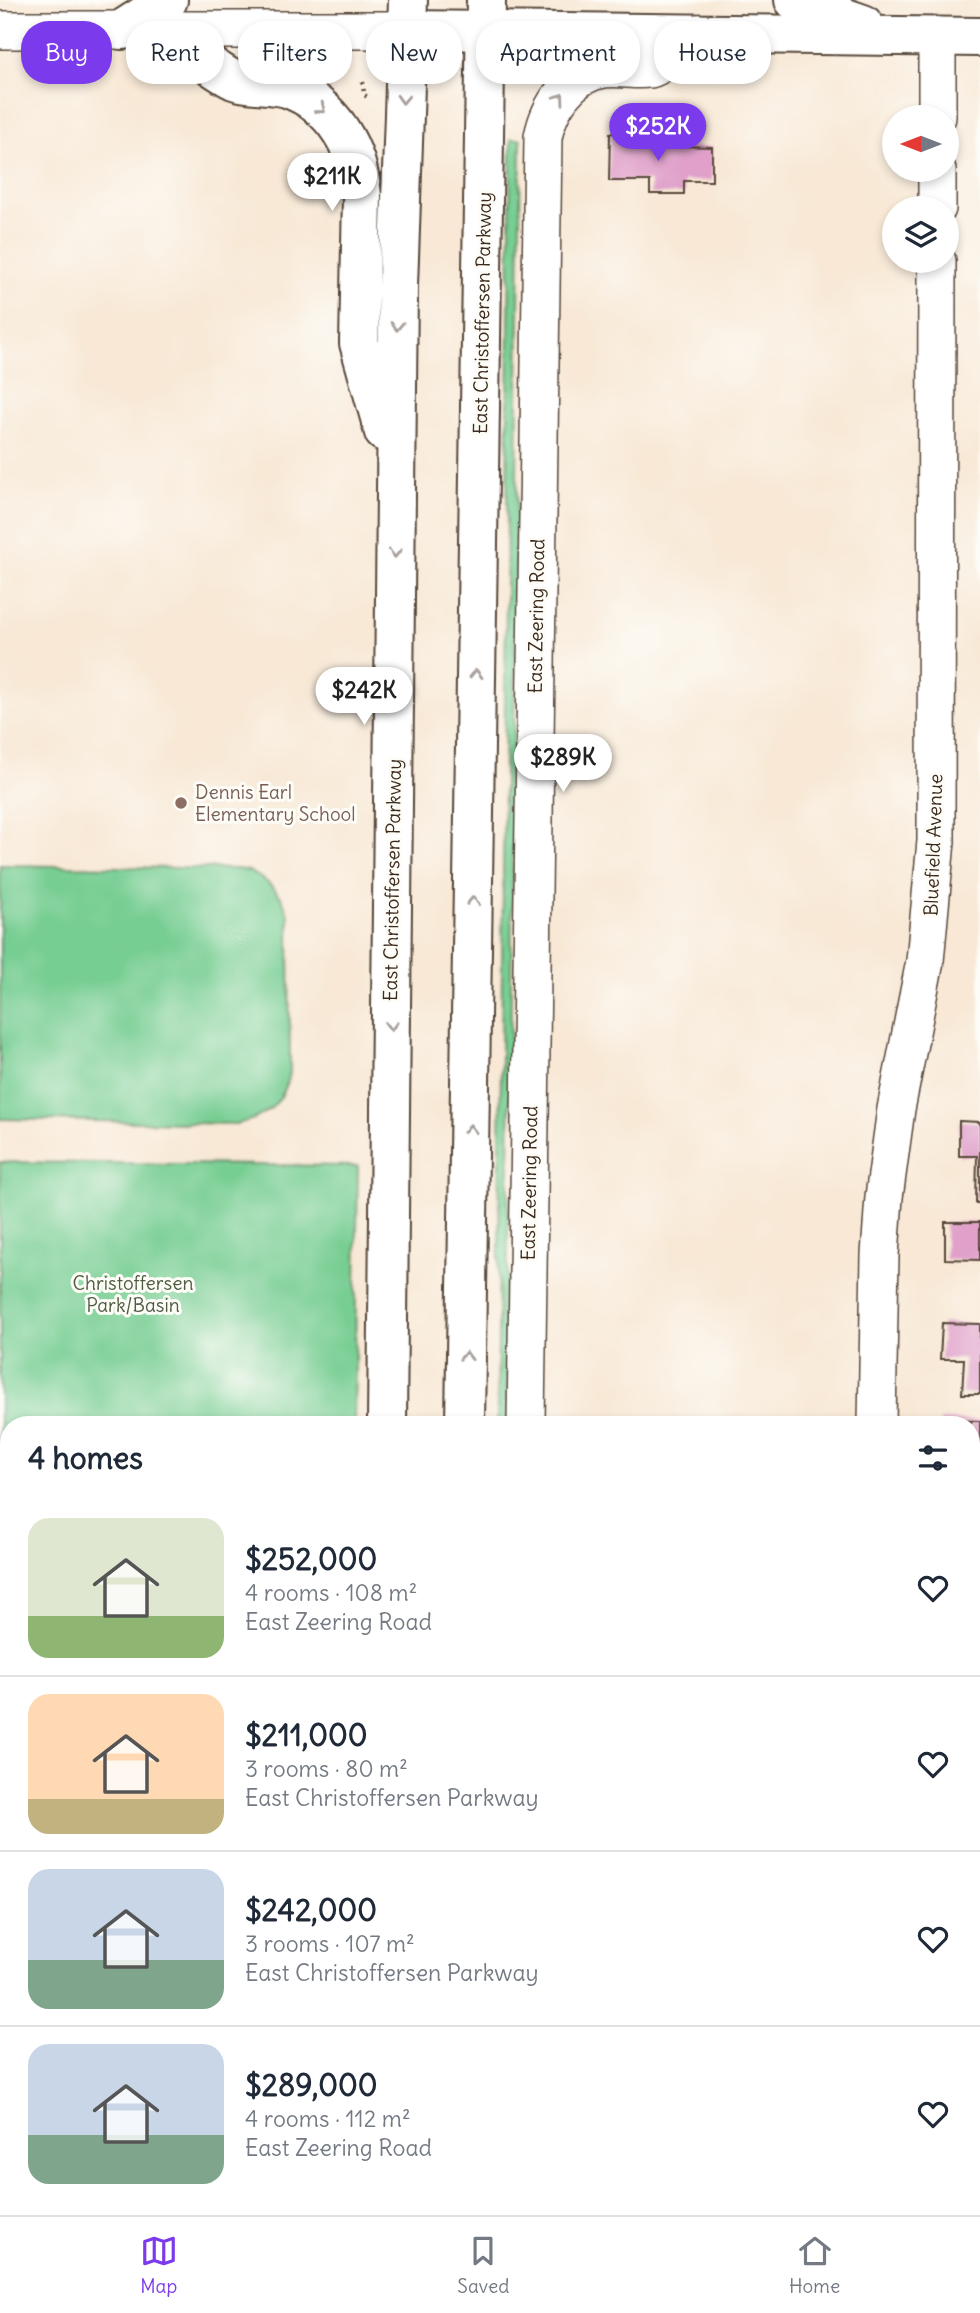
<!DOCTYPE html>
<meta charset="utf-8">
<style>
body{margin:0;font-family:Delius,sans-serif;background:#f2f2f3;color:#1f2937;height:100vh;display:flex;flex-direction:column;font-size:26px;white-space:nowrap}
*{box-sizing:border-box;margin:0}
p{font-size:23px;color:#747a83}
.icon{flex:none;width:38px;height:38px;fill:none;stroke:currentColor;stroke-width:2;stroke-linecap:round;stroke-linejoin:round}
.map{position:relative;flex:1;overflow:hidden}
.drawer{position:absolute;left:0px;top:1416px;width:980px;height:800px;display:flex;flex-direction:column;background:#fff;border-radius:28px 28px 0 0;box-shadow:0 4px 10px #0003}
.drawer>*{flex:none}
.top-card{position:absolute;left:21px;top:21px;width:938px;height:63px;display:flex;gap:14px}
.needle{width:46px;rotate:270deg}
.tools{position:absolute;left:882px;top:105px;display:grid;gap:14px}
.tools a{display:grid;place-items:center;width:77px;height:77px;border-radius:50%;background:#fff;box-shadow:0 4px 10px #0003;font-size:35px}
.price{position:absolute;translate:-50% -60px;padding:0 16px;border-radius:24px;background:#fff;color:#222;font-size:23px;line-height:46px;filter:drop-shadow(0 2px 4px #0008)}
.price::after{content:'';position:absolute;left:50%;top:42px;width:21px;height:16px;margin-left:-10px;background:inherit;clip-path:polygon(0 0,100% 0,50% 100%)}
.price.current{background:#7c3aed;color:#fff}
ul{padding:0;list-style:none}
li{display:flex;align-items:center;gap:21px;height:175px;padding:0 28px}
li+li{border-top:2px solid #e0e1e3}
li span{display:grid;place-items:center;flex:none;width:196px;height:140px;border-radius:21px;color:#555}
li>.icon{margin-inline-start:auto}
span .icon{width:84px;height:84px;fill:#fffc;stroke-width:1}
li b{font-size:30px}
h2{display:flex;justify-content:space-between;align-items:center;height:84px;padding:0 28px;font-size:30px}
.pill{padding:0 24px;border-radius:28px;background:#fff;box-shadow:0 4px 10px #0003;font-size:24px;line-height:63px}
.pill.current{background:#7c3aed;color:#fff}
.tab-bar{display:flex;justify-content:space-around;align-items:center;height:98px;border-top:2px solid #e0e1e3;background:#fff;font-size:19px;color:#747a83}
.tab-bar a{display:grid;justify-items:center;gap:4px}
.tab-bar .current{color:#7c3aed}
.map>svg:first-child{display:block}
.green{fill:#77ce93;stroke:#597c58;stroke-width:2}
.building{fill:#e0a0ca}
.lines{fill:none;stroke-linecap:round;stroke-linejoin:round}
.minor-casing{stroke:#574639;stroke-width:40}
.tertiary-casing{stroke:#574639;stroke-width:42}
.path{stroke:#574639;stroke-width:4.5;stroke-dasharray:2 5;stroke-linecap:butt}
.minor{stroke:#fff;stroke-width:37}
.tertiary{stroke:#fff;stroke-width:38}
.oneway{stroke:#a79f9a}
.education-dot{fill:#8d6e63;stroke:#fdfcf7;stroke-width:2.5}
.labels{text-anchor:middle;stroke-width:6;stroke-linejoin:round;paint-order:stroke}
.street-label{font-size:19px;fill:#3b2a1e;stroke:#fdfcf7}
.education-label{font-size:19px;fill:#785e54;stroke:#fdfcf7;text-anchor:start}
.park-label{font-size:19px;fill:#4d5b41;stroke:#fdfcf7}
</style>
<div class="map">
<svg width="980" height="2215" viewBox="0 0 980 2215">
<rect width="100%" height="100%" fill="#fdfcf7"/>
<filter id="ink" filterUnits="userSpaceOnUse"><feTurbulence type="fractalNoise" baseFrequency=".0143" numOctaves="2"/><feDisplacementMap in="SourceGraphic" scale="14" xChannelSelector="R" yChannelSelector="G"/><feConvolveMatrix kernelMatrix="1 2 1 2 8 2 1 2 1" color-interpolation-filters="sRGB"/></filter>
<filter id="wash" filterUnits="userSpaceOnUse"><feTurbulence type="fractalNoise" baseFrequency=".00686" numOctaves="4" result="noise"/><feDisplacementMap in="SourceGraphic" scale="28" xChannelSelector="R" yChannelSelector="G"/><feGaussianBlur stdDeviation="1.57" result="paint"/><feColorMatrix in="noise" values="0 0 0 0 0 0 0 0 0 0 0 0 0 0 0 0 0 1.4 0 .05"/><feComposite in="paint" operator="in"/></filter>
<g filter="url(#wash)">
<rect width="100%" height="100%" fill="#f8e8d5"/>
<g class="green">
<path d="M 511,139 L 521,139 L 506,1424 L 497,1424 Z"/>
<path d="M 0,865 L 238,869 L 249,871 L 267,882 L 281,897 L 289,915 L 290,1072 C 285,1102 265,1119 236,1124 L 0,1119 Z"/>
<path d="M 0,1162 L 358,1166 L 354,1424 L 9,1424 L 9,2040 L 0,2041 Z"/>
</g>
<g id="blocks">
<g class="building">
<path d="M 610,133 L 647,134 L 647,140 L 679,140 L 679,146 L 712,147 L 712,181 L 684,181 L 684,194 L 650,194 L 650,181 L 609,181 Z"/>
<path d="M 959,1121 L 980,1122 L 980,1203 L 976,1203 L 977,1156 L 959,1156 Z"/>
<path d="M 945,1222 L 980,1222 L 980,1260 L 945,1259 Z"/>
<path d="M 942,1323 L 980,1324 L 980,1394 L 962,1394 L 964,1359 L 940,1359 Z"/>
<path d="M 940,1420 L 980,1421 L 980,1500 L 971,1500 L 971,1424 L 940,1424 Z"/>
<path d="M 971,1517 L 977,1517 L 977,1538 L 980,1538 L 980,1598 L 971,1598 Z"/>
<rect x="971" y="1616" width="9" height="85"/>
<path d="M 971,1715 L 980,1715 L 980,1800 L 972,1801 Z"/>
<path d="M 971,1814 L 980,1815 L 980,1885 L 971,1885 Z"/>
<path d="M 977,1932 L 980,1932 L 980,1986 L 971,1985 L 971,1943 L 977,1944 Z"/>
<path d="M 0,2150 L 9,2151 L 9,2207 L 32,2207 L 32,2215 L 0,2215 Z"/>
<rect x="229" y="2207" width="67" height="8"/>
</g>
</g>
</g>
<g filter="url(#ink)">
<use href="#blocks" fill-opacity="0" stroke="#574639" stroke-width="2"/>
<g class="lines">
<g class="minor-casing">
<g id="minor">
<path d="M 0,30 L 406,30"/>
<path d="M 937,117 L 937,36"/>
<path d="M 937,208 L 937,170"/>
<path d="M 526,1424 L 543,137 C 549,106 571,73 605,69 C 620,67 635,71 650,69 C 661,67 688,42 699,33"/>
<path d="M 877,1424 L 880,1255 L 884,1197 L 896,1109 L 925,961 L 936,841 L 937,261"/>
<path d="M 971,2060 L 980,2060"/>
<path d="M 0,2072 L 9,2072"/>
</g>
</g>
<g class="tertiary-casing">
<g id="tertiary">
<path d="M 794,0 L 863,24"/>
<path d="M 121,30 L 168,0"/>
<path d="M 151,30 C 169,41 188,52 206,63 C 215,68 225,76 234,80 C 249,86 271,83 287,88 C 334,105 358,149 362,196 L 359,343 L 384,432"/>
<path d="M 406,30 L 980,37"/>
<path d="M 387,1424 L 398,286 L 408,0"/>
<path d="M 465,1424 L 486,0"/>
<path d="M 382,2207 L 382,2215"/>
<path d="M 458,2207 L 458,2215"/>
</g>
</g>
<path class="path" d="M 363,82 L 364,95 L 370,98"/>
<use href="#minor" class="minor"/>
<use href="#tertiary" class="tertiary"/>
</g>
<defs><path id="oneway-chevron" d="M-2-3.5L2.5 0L-2 3.5" fill="none" stroke-width="1.6" stroke-linecap="round" stroke-linejoin="round" transform="scale(1.75)"/></defs>
<g class="oneway">
<use href="#oneway-chevron" transform="translate(560 98) rotate(-54)"/>
<use href="#oneway-chevron" transform="translate(403 99) rotate(92)"/>
<use href="#oneway-chevron" transform="translate(321 109) rotate(39)"/>
<use href="#oneway-chevron" transform="translate(397 326) rotate(91)"/>
<use href="#oneway-chevron" transform="translate(395 553) rotate(91)"/>
<use href="#oneway-chevron" transform="translate(476 674) rotate(-89)"/>
<use href="#oneway-chevron" transform="translate(473 901) rotate(-89)"/>
<use href="#oneway-chevron" transform="translate(391 1026) rotate(91)"/>
<use href="#oneway-chevron" transform="translate(470 1129) rotate(-89)"/>
<use href="#oneway-chevron" transform="translate(466 1356) rotate(-89)"/>
</g>
</g>
<circle class="education-dot" cx="181" cy="803" r="7"/>
<g class="labels">
<g class="street-label">
<text transform="translate(482 313) rotate(-89)" y="7">East Christoffersen Parkway</text>
<text transform="translate(536 616) rotate(-89)" y="7">East Zeering Road</text>
<text transform="translate(933 845) rotate(-88)" y="7">Bluefield Avenue</text>
<text transform="translate(392 880) rotate(-89)" y="7">East Christoffersen Parkway</text>
<text transform="translate(529 1183) rotate(-89)" y="7">East Zeering Road</text>
</g>
<g class="education-label">
<text x="195" y="799">Dennis Earl<tspan x="195" dy="22">Elementary School</tspan></text>
</g>
<g class="park-label">
<text x="133" y="1290">Christoffersen<tspan x="133" dy="22">Park/Basin</tspan></text>
</g>
</g>
</svg>
<div class="tools">
<a><svg class="needle" viewBox="-14 -14 28 28"><path d="M0-13l5 13h-10z" fill="#e53935"/><path d="M0 13l5-13h-10z" fill="#747a83"/></svg></a>
<a><svg class="icon" aria-label="layers" viewBox="0 0 24 24"><path d="M12 4l9 5-9 5-9-5zM3 14l9 5 9-5"/></svg></a>
</div>
<b class="price current" style="left:658px;top:163px">$252K</b>
<b class="price" style="left:332px;top:213px">$211K</b>
<b class="price" style="left:364px;top:727px">$242K</b>
<b class="price" style="left:563px;top:794px">$289K</b>
<div class="top-card">
<a class="pill current">Buy</a>
<a class="pill">Rent</a>
<a class="pill">Filters</a>
<a class="pill">New</a>
<a class="pill">Apartment</a>
<a class="pill">House</a>
</div>
<section class="drawer">
<h2>4 homes<svg class="icon" aria-label="filters" viewBox="0 0 24 24"><path d="M4 7h16M4 17h16"/><circle cx="9" cy="7" r="2"/><circle cx="15" cy="17" r="2"/></svg></h2>
<ul>
<li><span style="background:linear-gradient(#dfe7d0 70%,#8fb573 0)"><svg class="icon" aria-label="home" viewBox="0 0 24 24"><path d="M3 11l9-7 9 7M6 9v11h12V9"/></svg></span><div><b>$252,000</b><p>4 rooms · 108 m²</p><p>East Zeering Road</p></div><svg class="icon" aria-label="heart" viewBox="0 0 24 24"><path d="M12 20l-8-8c-3-5 5-10 8-4 3-6 11-1 8 4z"/></svg></li>
<li><span style="background:linear-gradient(#ffd9b3 75%,#c2b280 0)"><svg class="icon" aria-label="home" viewBox="0 0 24 24"><path d="M3 11l9-7 9 7M6 9v11h12V9"/></svg></span><div><b>$211,000</b><p>3 rooms · 80 m²</p><p>East Christoffersen Parkway</p></div><svg class="icon" aria-label="heart" viewBox="0 0 24 24"><path d="M12 20l-8-8c-3-5 5-10 8-4 3-6 11-1 8 4z"/></svg></li>
<li><span style="background:linear-gradient(#c9d6e8 65%,#7fa58c 0)"><svg class="icon" aria-label="home" viewBox="0 0 24 24"><path d="M3 11l9-7 9 7M6 9v11h12V9"/></svg></span><div><b>$242,000</b><p>3 rooms · 107 m²</p><p>East Christoffersen Parkway</p></div><svg class="icon" aria-label="heart" viewBox="0 0 24 24"><path d="M12 20l-8-8c-3-5 5-10 8-4 3-6 11-1 8 4z"/></svg></li>
<li><span style="background:linear-gradient(#c9d6e8 65%,#7fa58c 0)"><svg class="icon" aria-label="home" viewBox="0 0 24 24"><path d="M3 11l9-7 9 7M6 9v11h12V9"/></svg></span><div><b>$289,000</b><p>4 rooms · 112 m²</p><p>East Zeering Road</p></div><svg class="icon" aria-label="heart" viewBox="0 0 24 24"><path d="M12 20l-8-8c-3-5 5-10 8-4 3-6 11-1 8 4z"/></svg></li>
</ul>
</section>
</div>
<nav class="tab-bar">
<a class="current"><svg class="icon" aria-label="map" viewBox="0 0 24 24"><path d="M3 6l6-2 6 2 6-2v14l-6 2-6-2-6 2zM9 4v14M15 6v14"/></svg>Map</a>
<a><svg class="icon" aria-label="saved" viewBox="0 0 24 24"><path d="M7 4h10v16l-5-4-5 4z"/></svg>Saved</a>
<a><svg class="icon" aria-label="home" viewBox="0 0 24 24"><path d="M3 11l9-7 9 7M6 9v11h12V9"/></svg>Home</a>
</nav>
